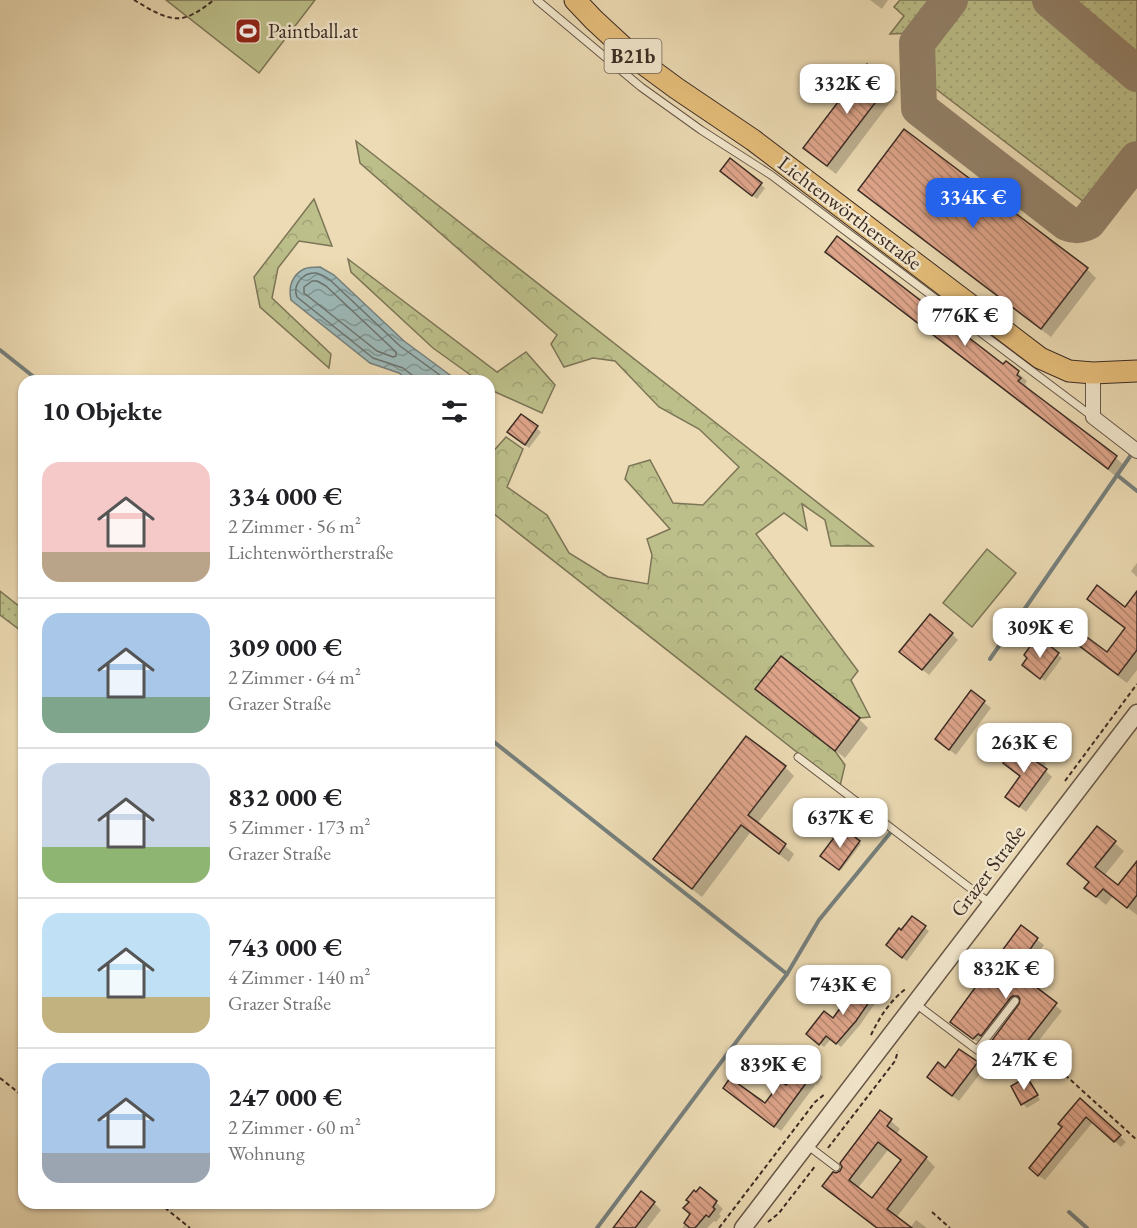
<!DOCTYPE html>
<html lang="de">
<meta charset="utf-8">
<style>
body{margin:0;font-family:"EB Garamond",serif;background:#f6f6f6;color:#202124;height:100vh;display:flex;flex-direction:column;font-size:22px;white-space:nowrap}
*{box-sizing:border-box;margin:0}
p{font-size:20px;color:#757577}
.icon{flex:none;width:33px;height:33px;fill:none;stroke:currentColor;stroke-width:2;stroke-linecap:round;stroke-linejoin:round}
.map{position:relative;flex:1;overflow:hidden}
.panel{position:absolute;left:18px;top:375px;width:477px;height:834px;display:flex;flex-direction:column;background:#fff;border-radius:18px;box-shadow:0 2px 4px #0004}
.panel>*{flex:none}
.price{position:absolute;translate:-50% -51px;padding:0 14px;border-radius:12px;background:#fff;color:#222;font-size:20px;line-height:39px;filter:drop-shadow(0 2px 3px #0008)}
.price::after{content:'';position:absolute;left:50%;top:36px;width:18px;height:14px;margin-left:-9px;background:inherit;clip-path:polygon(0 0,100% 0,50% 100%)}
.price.selected{background:#2563eb;color:#fff}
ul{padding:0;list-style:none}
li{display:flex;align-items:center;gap:18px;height:150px;padding:0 24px}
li+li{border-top:2px solid #e0e0e0}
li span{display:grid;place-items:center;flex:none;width:168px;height:120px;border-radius:18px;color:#555}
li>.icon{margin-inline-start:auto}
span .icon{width:72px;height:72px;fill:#fffc;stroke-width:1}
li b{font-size:26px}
h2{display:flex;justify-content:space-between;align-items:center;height:72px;padding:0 24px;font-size:26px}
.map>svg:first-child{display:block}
.grass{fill:url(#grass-dots);stroke:#7c7557;stroke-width:1.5}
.forest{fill:url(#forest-crowns);stroke:#7c7557;stroke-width:1.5}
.garden{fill:#bcbf8a;stroke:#7c7557;stroke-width:1.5}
.water{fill:url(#water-waves);stroke:#76807d;stroke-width:1.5}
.shadow{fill:#0003;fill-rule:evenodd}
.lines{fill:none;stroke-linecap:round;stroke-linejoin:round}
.shore{stroke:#6c726e;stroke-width:1.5}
.stream{stroke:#76807d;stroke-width:4}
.taxiway{stroke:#94836c;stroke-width:36}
.building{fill:url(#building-back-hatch);stroke:#3b2b24;stroke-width:1.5;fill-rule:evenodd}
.service-casing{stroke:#675748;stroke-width:9}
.minor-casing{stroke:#675748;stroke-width:16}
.tertiary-casing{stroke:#675748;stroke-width:19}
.primary-casing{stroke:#3b2b24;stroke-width:23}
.path{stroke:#3b2b24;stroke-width:2;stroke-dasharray:4.5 3;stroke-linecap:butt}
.service{stroke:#f3e8ce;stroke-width:7}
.minor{stroke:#f3e8ce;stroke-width:14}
.tertiary{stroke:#f3e8ce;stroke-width:16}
.primary{stroke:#e6be7a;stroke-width:21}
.labels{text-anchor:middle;stroke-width:5;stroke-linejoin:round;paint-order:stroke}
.shield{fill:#f3e8ce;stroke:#726457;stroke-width:1.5}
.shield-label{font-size:20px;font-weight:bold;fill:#3b2b24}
.poi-label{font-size:21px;fill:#3b2b24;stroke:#f3e8ce;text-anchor:start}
.street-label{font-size:21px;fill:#3b2b24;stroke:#f3e8ce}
</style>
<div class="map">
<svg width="1137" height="1228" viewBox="0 0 1137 1228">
<defs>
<pattern id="grass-dots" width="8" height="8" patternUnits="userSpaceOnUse" patternTransform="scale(1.5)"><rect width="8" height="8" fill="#bcbf8a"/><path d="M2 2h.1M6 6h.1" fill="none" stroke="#a2a477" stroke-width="1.8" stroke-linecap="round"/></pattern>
<pattern id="forest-crowns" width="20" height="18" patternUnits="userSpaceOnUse" patternTransform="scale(1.5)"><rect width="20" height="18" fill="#bcbf8a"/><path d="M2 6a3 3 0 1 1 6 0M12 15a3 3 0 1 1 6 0" fill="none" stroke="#a2a477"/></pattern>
<pattern id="water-waves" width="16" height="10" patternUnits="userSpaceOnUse" patternTransform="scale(1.5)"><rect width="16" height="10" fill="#9db9b8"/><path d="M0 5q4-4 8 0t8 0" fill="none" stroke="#819795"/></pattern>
<pattern id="building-back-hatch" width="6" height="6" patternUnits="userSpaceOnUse" patternTransform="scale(1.5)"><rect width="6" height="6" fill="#dfa58b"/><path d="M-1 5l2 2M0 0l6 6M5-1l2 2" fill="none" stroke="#b68771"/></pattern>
</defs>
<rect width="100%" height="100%" fill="#ecdbb4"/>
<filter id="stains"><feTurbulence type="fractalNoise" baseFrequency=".00333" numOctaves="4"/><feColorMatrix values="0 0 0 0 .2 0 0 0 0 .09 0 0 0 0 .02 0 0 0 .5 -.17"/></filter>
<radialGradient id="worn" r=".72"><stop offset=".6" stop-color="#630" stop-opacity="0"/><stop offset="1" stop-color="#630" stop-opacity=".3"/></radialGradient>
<g class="grass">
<path d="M 900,0 L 938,0 L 913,33 L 890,34 L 904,16 L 894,7 Z"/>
<path d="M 963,0 L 1035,0 L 1137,88 L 1137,144 L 1121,163 L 1118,165 L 1114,163 L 1084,202 L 928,83 L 928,47 Z"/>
<path d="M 1064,0 L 1137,0 L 1137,62 Z"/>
<path d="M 0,591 L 24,610 L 24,633 L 0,615 Z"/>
</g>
<g class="forest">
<path d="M 356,141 L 873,546 L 831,546 L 825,520 L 802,504 L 807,530 L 784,513 L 756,534 L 858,671 L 851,680 L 870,717 L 860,718 L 781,656 L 835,751 L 845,765 L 840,786 L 489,510 L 489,456 L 506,437 L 523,449 L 507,487 L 547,515 L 569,553 L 608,577 L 648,584 L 652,555 L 647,539 L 670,529 L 625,479 L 629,466 L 650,460 L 673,503 L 703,505 L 739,467 L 699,429 L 659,407 L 615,361 L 593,358 L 564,367 L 551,344 L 557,335 L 360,163 Z"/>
<path d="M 314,199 L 332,246 L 299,241 L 278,268 L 272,298 L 331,354 L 329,368 L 260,307 L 254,277 Z"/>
<path d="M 348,259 L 497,372 L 526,352 L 555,385 L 542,413 L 491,390 L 489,388 L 489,381 L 479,381 L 433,348 L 351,272 Z"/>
</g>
<g class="garden">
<path d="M 166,0 L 315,0 L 259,73 Z"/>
<path d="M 987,549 L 1016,573 L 972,627 L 943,603 Z"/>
</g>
<path class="water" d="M 320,267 L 334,275 L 404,341 L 458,381 L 410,381 L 399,373 L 370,363 L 291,300 C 288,287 292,275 304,269 C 308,267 315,267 320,267 Z"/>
<g class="shadow">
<path d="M 870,0 L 888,0 L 882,9 Z"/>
<path d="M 890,83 L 898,92 L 836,174 L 814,157 L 805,148 Z"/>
<path d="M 730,160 L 765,188 L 757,199 L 726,175 Z"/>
<path d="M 860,190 L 1087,269 L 1096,278 L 1051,337 L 869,199 Z"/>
<path d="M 827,252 L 1003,366 L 1018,373 L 1027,381 L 1025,384 L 1028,388 L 1027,389 L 1116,458 L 1125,466 L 1117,477 L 836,260 Z"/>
<path d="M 522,416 L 541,432 L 529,448 L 513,436 Z"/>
<path d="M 1137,563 L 1137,577 L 1131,571 Z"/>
<path d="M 1089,599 L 1126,609 L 1137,604 L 1137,670 L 1127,683 L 1079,647 L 1071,638 L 1107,654 L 1126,629 L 1097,607 Z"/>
<path d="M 952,634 L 958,640 L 929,675 L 908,658 Z"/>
<path d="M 1041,642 L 1062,658 L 1045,681 L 1028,669 L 1035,650 Z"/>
<path d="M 781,658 L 859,719 L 868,728 L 845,758 L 766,697 Z"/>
<path d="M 971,692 L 991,708 L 956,755 L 943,745 Z"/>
<path d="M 1025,755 L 1040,757 L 1046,764 L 1043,768 L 1052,777 L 1026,812 L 1007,797 L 1022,777 L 1004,763 Z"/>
<path d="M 785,767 L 794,776 L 757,824 L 785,846 L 794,854 L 789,862 L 750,833 L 702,897 L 664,868 L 655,859 Z"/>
<path d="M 1097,828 L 1124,851 L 1104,876 L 1118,887 L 1137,863 L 1137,915 L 1113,896 L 1106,905 L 1086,888 L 1090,883 Z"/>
<path d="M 842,829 L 861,844 L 841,870 L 822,856 Z"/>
<path d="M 912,918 L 929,931 L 907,961 L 891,949 L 902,932 Z"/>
<path d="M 1021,927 L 1044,945 L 1021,977 L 1062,1011 L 1019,1066 L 998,1049 L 1022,1000 L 1017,1003 L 980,1044 L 952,1022 Z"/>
<path d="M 870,986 L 881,995 L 860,1025 L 841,1047 L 831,1039 L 824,1047 L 812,1038 Z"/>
<path d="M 977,1063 L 983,1070 L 959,1101 L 935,1083 L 946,1070 Z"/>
<path d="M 808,1064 L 823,1077 L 817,1085 L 816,1084 L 781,1131 L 731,1094 L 766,1106 L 786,1087 L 795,1082 Z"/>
<path d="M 1027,1079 L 1031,1083 L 1040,1100 L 1027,1108 L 1023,1104 Z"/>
<path d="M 1080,1101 L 1126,1142 L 1121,1147 L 1093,1122 L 1045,1180 L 1036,1174 Z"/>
<path d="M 881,1112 L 900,1129 L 896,1135 L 926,1158 L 935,1167 L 896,1218 L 909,1228 L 876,1228 L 833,1194 L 824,1186 L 836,1174 L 841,1172 ZM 888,1150 L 902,1161 L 872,1200 L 858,1188 Z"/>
<path d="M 716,1202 L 723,1209 L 719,1214 L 721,1216 L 716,1222 L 714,1221 L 707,1228 L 682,1228 L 692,1215 Z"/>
<path d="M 654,1203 L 661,1210 L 647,1228 L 615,1228 Z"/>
<path d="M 916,1220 L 927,1228 L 910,1228 Z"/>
</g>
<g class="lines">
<g class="shore">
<path d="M 312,281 L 317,281 L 326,286 L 396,352 L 396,356 L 393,357 L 377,351 L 304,293 L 304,287 Z"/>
<path d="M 413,381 L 412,375 L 403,368 L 373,358 L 297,297 C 292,285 303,272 316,273 C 321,274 326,277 330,280 L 400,346 L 448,381"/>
</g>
<g class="stream">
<path d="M 0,350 L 39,381"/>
<path d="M 1117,475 L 1137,491"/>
<path d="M 990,659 L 1131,455"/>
<path d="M 489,738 L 787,974 L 597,1228"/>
<path d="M 787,974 L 819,920 L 891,832"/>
<path d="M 1069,1212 L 1087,1228"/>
</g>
<g class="taxiway">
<path d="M 950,0 L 917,43 L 919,108 L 1067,223 C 1075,226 1080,226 1088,222 L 1137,159"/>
<path d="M 1050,0 L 1137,74"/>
</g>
</g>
<g class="building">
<path d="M 867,64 L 891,82 L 827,166 L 803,148 Z"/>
<path d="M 904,129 L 1088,268 L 1041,329 L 858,190 Z"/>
<path d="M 730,158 L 762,183 L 752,196 L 720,171 Z"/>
<path d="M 837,236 L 1003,364 L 1006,361 L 1019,371 L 1017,375 L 1021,378 L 1018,381 L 1117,456 L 1108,469 L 825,252 Z"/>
<path d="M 521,414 L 538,426 L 525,445 L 507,432 Z"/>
<path d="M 1097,585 L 1125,607 L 1137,591 L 1137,650 L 1118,675 L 1069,638 L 1076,629 L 1107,652 L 1125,628 L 1087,599 Z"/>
<path d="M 930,614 L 953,633 L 922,670 L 899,652 Z"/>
<path d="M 1041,639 L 1059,653 L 1040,679 L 1022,665 L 1027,658 L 1024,655 L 1031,645 L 1035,648 Z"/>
<path d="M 781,656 L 860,718 L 835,751 L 755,689 Z"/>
<path d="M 971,690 L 985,701 L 949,750 L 935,739 Z"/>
<path d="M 746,736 L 786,766 L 748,815 L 786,844 L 779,854 L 741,825 L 692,889 L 653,859 Z"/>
<path d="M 1015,746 L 1025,753 L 1029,748 L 1041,756 L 1037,762 L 1047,769 L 1019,807 L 1005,797 L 1020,776 L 1003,763 Z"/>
<path d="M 1097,826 L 1116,841 L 1095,867 L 1118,885 L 1137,861 L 1137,895 L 1127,908 L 1103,889 L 1096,897 L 1084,888 L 1089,882 L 1067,864 Z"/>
<path d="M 842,827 L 860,841 L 839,870 L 820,856 Z"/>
<path d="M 912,916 L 926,926 L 902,958 L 886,945 L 899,928 L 901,930 Z"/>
<path d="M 1021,925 L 1038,938 L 1015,971 L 1057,1003 L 1012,1061 L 990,1043 L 1019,1004 L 1020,999 L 1018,996 L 1013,996 L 1011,997 L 981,1036 L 978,1034 L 973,1039 L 950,1022 Z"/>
<path d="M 870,984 L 878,989 L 856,1021 L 836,1044 L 826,1036 L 819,1045 L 806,1034 L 824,1011 L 833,1018 L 857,985 Z"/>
<path d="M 959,1049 L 978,1062 L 952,1096 L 927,1077 L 938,1062 L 945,1068 Z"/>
<path d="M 807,1062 L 818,1069 L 811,1080 L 809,1079 L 774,1127 L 723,1088 L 730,1078 L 765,1103 L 781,1082 L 786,1085 L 791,1078 L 795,1080 Z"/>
<path d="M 1027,1077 L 1038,1095 L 1021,1105 L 1011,1086 Z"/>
<path d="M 1080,1098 L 1121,1135 L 1114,1142 L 1086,1117 L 1038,1176 L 1029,1168 L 1062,1127 L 1058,1124 Z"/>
<path d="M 880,1110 L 892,1119 L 887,1126 L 927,1157 L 887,1209 L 912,1228 L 877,1228 L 822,1186 L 833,1172 L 836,1173 L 840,1171 L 842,1167 L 840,1163 ZM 878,1142 L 901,1160 L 872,1198 L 849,1180 Z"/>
<path d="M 700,1187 L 717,1201 L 713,1207 L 715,1209 L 709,1217 L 706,1215 L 695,1228 L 690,1228 L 684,1223 L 690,1214 L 683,1208 L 689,1202 L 686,1200 L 694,1190 L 696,1192 Z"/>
<path d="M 641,1191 L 655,1202 L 635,1228 L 613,1228 Z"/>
</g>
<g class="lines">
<g class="service-casing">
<g id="service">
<path d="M 537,0 L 641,87 L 701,130 L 771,175 L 1093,417"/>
<path d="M 798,757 L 991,904"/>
<path d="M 958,948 L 980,964"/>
<path d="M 916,1004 L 977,1050 L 1015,1001"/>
<path d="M 807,1145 L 836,1167"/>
</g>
</g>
<g class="minor-casing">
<path id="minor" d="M 1093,373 L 1093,417 L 1137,451"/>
</g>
<g class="tertiary-casing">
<path id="tertiary" d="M 743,1228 L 1137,713"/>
</g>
<g class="primary-casing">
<path id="primary" d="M 575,0 L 594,20 L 634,57 L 676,88 L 753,140 L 1040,358 L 1069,371 L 1093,373 L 1137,371"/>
</g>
<g class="path">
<path d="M 134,0 C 152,10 172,26 193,14 C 200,11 207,5 214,0"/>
<path d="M 1065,781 L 1137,684"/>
<path d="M 871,1035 C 879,1018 891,999 907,988"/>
<path d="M 1054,1065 L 1137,1140"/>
<path d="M 0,1078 L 24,1097"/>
<path d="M 828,1148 L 895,1061 L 898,1051"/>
<path d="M 159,1203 L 190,1228"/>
<path d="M 932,1212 L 950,1228"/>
<path d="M 768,1222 L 779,1213 L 816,1165"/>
<path d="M 719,1228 L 815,1102 L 825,1094"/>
</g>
<use href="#service" class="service"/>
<use href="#minor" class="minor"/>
<use href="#tertiary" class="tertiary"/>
<use href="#primary" class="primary"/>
</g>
<defs>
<g id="stadium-square" transform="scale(1.35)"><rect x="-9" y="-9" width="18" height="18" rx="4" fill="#8f2418" stroke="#f3e8ce"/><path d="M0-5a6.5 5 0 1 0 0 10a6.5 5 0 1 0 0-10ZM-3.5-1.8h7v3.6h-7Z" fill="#fff"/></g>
</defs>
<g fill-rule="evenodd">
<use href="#stadium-square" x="248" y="31"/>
</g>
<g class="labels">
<rect class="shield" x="604.5" y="39" width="57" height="34" rx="4.5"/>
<g class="shield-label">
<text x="633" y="63">B21b</text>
</g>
<g class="poi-label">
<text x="268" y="38">Paintball.at</text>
</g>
<g class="street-label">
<text transform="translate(850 213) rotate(37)" y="7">Lichtenwörtherstraße</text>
<text transform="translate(988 871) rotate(-53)" y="7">Grazer Straße</text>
</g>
</g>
<rect width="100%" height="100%" filter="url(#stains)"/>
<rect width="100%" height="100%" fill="url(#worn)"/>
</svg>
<b class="price" style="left:847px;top:115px">332K €</b>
<b class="price selected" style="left:973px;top:229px">334K €</b>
<b class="price" style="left:965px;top:347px">776K €</b>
<b class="price" style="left:1040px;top:659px">309K €</b>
<b class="price" style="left:1024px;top:774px">263K €</b>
<b class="price" style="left:840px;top:849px">637K €</b>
<b class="price" style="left:1006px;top:1000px">832K €</b>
<b class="price" style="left:843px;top:1016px">743K €</b>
<b class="price" style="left:1024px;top:1091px">247K €</b>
<b class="price" style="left:773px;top:1096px">839K €</b>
<section class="panel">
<h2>10 Objekte<svg class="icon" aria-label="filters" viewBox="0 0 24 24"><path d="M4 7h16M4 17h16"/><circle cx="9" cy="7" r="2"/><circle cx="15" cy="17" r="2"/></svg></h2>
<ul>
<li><span style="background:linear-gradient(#f6c9c9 75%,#b9a48a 0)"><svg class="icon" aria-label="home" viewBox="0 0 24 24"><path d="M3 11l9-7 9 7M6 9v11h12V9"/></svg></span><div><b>334 000 €</b><p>2 Zimmer · 56 m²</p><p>Lichtenwörtherstraße</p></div></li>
<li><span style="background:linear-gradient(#a9c7e8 70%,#7fa58c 0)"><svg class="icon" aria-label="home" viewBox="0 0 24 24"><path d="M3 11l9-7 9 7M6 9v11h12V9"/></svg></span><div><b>309 000 €</b><p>2 Zimmer · 64 m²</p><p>Grazer Straße</p></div></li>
<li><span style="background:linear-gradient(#c9d6e8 70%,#8fb573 0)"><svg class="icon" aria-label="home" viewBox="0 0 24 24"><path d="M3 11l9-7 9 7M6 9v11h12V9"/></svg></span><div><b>832 000 €</b><p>5 Zimmer · 173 m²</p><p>Grazer Straße</p></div></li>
<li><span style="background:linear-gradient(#bfe0f5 70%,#c2b280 0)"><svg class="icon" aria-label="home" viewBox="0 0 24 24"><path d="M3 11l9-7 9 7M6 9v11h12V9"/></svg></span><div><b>743 000 €</b><p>4 Zimmer · 140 m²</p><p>Grazer Straße</p></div></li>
<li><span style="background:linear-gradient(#a9c7e8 75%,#9aa5b1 0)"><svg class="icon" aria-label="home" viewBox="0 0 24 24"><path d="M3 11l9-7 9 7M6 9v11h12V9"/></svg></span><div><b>247 000 €</b><p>2 Zimmer · 60 m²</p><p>Wohnung</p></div></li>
</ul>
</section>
</div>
